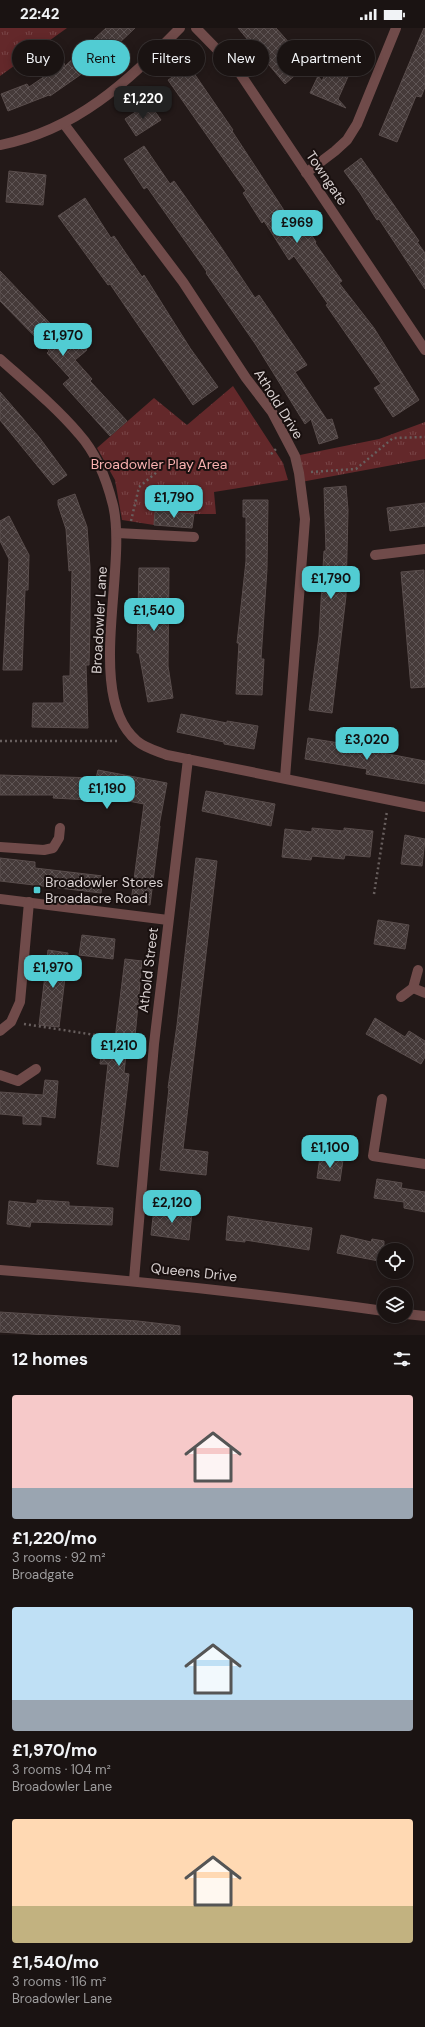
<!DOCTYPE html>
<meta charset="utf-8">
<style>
body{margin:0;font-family:"DM Sans",sans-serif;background:#272020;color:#f1f3f6;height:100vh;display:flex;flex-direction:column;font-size:15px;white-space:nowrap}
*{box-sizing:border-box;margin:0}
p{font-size:13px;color:#9f9e9f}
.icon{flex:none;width:22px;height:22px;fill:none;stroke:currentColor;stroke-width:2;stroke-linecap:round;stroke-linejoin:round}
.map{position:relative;height:1307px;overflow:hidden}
.side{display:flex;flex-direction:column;background:#1a1312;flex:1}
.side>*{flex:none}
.hud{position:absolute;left:12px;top:12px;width:401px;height:36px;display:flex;gap:8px}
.buttons{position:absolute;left:377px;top:1215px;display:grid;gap:8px}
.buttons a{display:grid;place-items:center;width:36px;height:36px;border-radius:50%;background:#1a1312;box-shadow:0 2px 10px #0003,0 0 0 1px #383232;font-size:20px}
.price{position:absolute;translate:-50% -34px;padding:0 9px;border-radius:8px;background:#51ccd3;color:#111;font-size:13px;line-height:26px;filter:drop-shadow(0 1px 2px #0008)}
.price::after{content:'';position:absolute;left:50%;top:24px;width:12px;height:9px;margin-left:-6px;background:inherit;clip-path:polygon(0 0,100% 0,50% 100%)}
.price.selected{background:#222;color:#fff}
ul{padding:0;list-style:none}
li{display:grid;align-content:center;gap:8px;height:212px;padding:0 12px}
li span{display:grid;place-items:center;height:124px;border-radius:4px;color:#555}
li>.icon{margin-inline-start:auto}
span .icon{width:72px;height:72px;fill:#fffc;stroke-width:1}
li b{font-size:17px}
h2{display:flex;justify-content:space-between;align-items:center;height:48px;padding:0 12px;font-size:17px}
.pill{padding:0 14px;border-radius:18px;background:#1a1312;box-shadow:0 2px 10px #0003,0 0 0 1px #383232;font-size:14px;line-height:36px}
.pill.selected{background:#51ccd3;color:#111}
.status{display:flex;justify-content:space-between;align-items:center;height:28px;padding:0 20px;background:#1a1312;direction:ltr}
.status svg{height:11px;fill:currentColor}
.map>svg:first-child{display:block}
.park{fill:url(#park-tufts)}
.building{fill:url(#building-cross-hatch);stroke:#594d4c}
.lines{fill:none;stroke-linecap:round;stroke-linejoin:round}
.path{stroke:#685f5e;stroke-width:2.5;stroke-dasharray:2 3;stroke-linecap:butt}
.minor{stroke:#704b4a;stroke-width:10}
.poi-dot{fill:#51ccd3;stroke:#19100f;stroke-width:1.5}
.labels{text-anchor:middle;stroke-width:4;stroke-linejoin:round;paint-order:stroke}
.street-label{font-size:14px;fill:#d8d0d0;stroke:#19100f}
.park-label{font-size:14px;fill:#fab1b0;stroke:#19100f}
.poi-label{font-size:14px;fill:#d8d0d0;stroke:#19100f;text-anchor:start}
</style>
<div class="status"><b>22:42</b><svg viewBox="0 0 49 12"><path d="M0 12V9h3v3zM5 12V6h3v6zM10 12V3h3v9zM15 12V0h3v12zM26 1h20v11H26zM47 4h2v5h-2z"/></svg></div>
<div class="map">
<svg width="425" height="1307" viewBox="0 0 425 1307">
<defs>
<pattern id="park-tufts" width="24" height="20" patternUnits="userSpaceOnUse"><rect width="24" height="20" fill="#63282a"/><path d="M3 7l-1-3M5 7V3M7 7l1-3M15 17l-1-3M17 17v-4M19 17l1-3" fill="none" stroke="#794648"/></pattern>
<pattern id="building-cross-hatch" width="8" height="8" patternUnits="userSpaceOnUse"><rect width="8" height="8" fill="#453a39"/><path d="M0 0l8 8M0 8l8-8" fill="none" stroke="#5f5555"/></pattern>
</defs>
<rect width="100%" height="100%" fill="#231918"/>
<g class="park">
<path d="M 0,0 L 67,0 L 0,48 Z"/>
<path d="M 233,358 L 283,435 L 288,452 L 214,464 L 216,486 L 194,486 L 155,483 L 154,497 L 122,492 L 115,452 L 97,420 L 154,370 L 187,397 Z"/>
<path d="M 425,394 L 425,431 L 301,454 L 295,428 L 379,411 Z"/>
</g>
<g class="building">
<path d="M 106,0 L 135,0 L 116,18 L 115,16 L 90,40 L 50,68 L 49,67 L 8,83 L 1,66 L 27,56 L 29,59 L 64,35 L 65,38 Z"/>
<path d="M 238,0 L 276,0 L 308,36 L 285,56 Z"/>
<path d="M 424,0 L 425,0 L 425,59 L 421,69 L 416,68 L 397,114 L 379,107 Z"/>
<path d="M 340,13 L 360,22 L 338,71 L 346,80 L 310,65 L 318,48 L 322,53 Z"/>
<path d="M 189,38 L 233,102 L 232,103 L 289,190 L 297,185 L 316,214 L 315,215 L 342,253 L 339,255 L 374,300 L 419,372 L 393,389 L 374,360 L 381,356 L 326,277 L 328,276 L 294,228 L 289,232 L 264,193 L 262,195 L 243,165 L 246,163 L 168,52 Z"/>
<path d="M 149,75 L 161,92 L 136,108 L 125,91 Z"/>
<path d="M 144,118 L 170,156 L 174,153 L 221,219 L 255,270 L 259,267 L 307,337 L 295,344 L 327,392 L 332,391 L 338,410 L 319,416 L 311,391 L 305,396 L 256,317 L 206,245 L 207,244 L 147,159 L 144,161 L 124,131 Z"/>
<path d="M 361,130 L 419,213 L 417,214 L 425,225 L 425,261 L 379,191 L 377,192 L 360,165 L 344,143 Z"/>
<path d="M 9,143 L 46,147 L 43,177 L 6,174 Z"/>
<path d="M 85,170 L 111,210 L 114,208 L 142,249 L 144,247 L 190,320 L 218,359 L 193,377 L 110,256 L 108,257 L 58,188 Z"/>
<path d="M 0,243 L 64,310 L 71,303 L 87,322 L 75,332 L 92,351 L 90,353 L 127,393 L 110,408 L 63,356 L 70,350 L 47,325 L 49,323 L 0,273 Z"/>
<path d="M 0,364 L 39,409 L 67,447 L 53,457 L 0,392 Z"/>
<path d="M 346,458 L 348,482 L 346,568 L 332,685 L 309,682 L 319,608 L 324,523 L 326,523 L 324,460 Z"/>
<path d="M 75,466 L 87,499 L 90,539 L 90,598 L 89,637 L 86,637 L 88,700 L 32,699 L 33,675 L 64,675 L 63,648 L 70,648 L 72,542 L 69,543 L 66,501 L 58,477 L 58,472 Z"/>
<path d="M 243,472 L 268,472 L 267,541 L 261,631 L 264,631 L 262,667 L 236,666 L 239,615 L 237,615 L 246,533 L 246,489 L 243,489 Z"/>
<path d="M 425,475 L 425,498 L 390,503 L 387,480 Z"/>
<path d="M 155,483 L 194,486 L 192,500 L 154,497 Z"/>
<path d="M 9,488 L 29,527 L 28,562 L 25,562 L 22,642 L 3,642 L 9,531 L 0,513 L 0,493 Z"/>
<path d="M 139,540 L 169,540 L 168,638 L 173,670 L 148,674 L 139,625 L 137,625 Z"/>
<path d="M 424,542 L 425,659 L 411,660 L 401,544 Z"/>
<path d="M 181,686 L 227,695 L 227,693 L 258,698 L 254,721 L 224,716 L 224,714 L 177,704 Z"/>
<path d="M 308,710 L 352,717 L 352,719 L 425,733 L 425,756 L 366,746 L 367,741 L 305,731 Z"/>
<path d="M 98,742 L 167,755 L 159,798 L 160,798 L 150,877 L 131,874 L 144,776 L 90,766 L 90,772 L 53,770 L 54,767 L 0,767 L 0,747 L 96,750 Z"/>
<path d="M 206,763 L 275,776 L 271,798 L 202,783 Z"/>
<path d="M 312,800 L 344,803 L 344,800 L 373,803 L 370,829 L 345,827 L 344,831 L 312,828 L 311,832 L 282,829 L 285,801 L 312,804 Z"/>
<path d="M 405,807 L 425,811 L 422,838 L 401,836 Z"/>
<path d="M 0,830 L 35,834 L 35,840 L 103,848 L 101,865 L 0,853 Z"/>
<path d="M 196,830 L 217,833 L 183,1121 L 208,1124 L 206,1147 L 160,1142 L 169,1060 L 168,1060 L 177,997 Z"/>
<path d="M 378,892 L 409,897 L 405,921 L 374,916 Z"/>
<path d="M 82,907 L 115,911 L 113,931 L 79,927 Z"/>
<path d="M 48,922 L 68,925 L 59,999 L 39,997 Z"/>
<path d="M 125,931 L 142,933 L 135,1009 L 128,1008 L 124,1045 L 129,1046 L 118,1139 L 97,1136 L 108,1036 L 100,1036 L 102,1018 L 114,1019 Z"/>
<path d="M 375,990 L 405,1009 L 409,1003 L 425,1013 L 425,1029 L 421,1036 L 366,1006 Z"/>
<path d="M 45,1052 L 58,1053 L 55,1090 L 41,1088 L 41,1097 L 23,1096 L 23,1088 L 0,1086 L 0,1064 L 43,1067 Z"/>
<path d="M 320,1129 L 343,1132 L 340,1153 L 317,1150 Z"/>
<path d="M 377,1151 L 402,1155 L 401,1160 L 425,1164 L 425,1184 L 404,1180 L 404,1174 L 374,1170 Z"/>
<path d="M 37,1172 L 69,1174 L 69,1178 L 113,1180 L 112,1197 L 31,1194 L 30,1199 L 7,1196 L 9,1173 L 37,1176 Z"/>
<path d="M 154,1180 L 192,1185 L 189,1212 L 151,1207 Z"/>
<path d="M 228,1188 L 312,1200 L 309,1222 L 245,1212 L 245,1214 L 226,1212 Z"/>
<path d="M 341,1207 L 371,1214 L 372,1211 L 384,1213 L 384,1234 L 337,1225 Z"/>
<path d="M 0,1284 L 138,1293 L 180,1298 L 180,1307 L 46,1307 L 0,1304 Z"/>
</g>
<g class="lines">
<g class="path">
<path d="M 271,426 L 277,420"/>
<path d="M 311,444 L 356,441 L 393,410 L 425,409"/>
<path d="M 131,493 L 139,459 L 157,444"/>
<path d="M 0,713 L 119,713"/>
<path d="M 374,866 L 387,783"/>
<path d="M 24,996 L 141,1014"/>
</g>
<g class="minor">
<path d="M 196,0 L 239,44 L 425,322"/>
<path d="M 64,96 L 183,254 L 246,350 L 272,384 L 295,428 L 299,445 L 305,491 L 285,750"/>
<path d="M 0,117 C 77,102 127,54 180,0"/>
<path d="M 306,145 L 335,123 L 347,112 L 357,96 L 396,0"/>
<path d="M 0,331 C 27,355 56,379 79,406 C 96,425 107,453 113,477 C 128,540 84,669 137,713 C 145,720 157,723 167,727 L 425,779"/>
<path d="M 117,505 L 194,509"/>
<path d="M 375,527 L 425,521"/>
<path d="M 0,819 L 44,822 L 53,820 L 59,810 L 60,800"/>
<path d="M 0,871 L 168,892"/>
<path d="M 413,960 L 425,965"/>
<path d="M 401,969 L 413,960 L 418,942"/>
<path d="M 0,1003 L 11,994 L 20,974 L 29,874"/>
<path d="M 0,1047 L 18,1053 L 36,1041"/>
<path d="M 382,1071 L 373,1128 L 425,1136"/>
<path d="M 0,1242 C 129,1252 256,1265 384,1283"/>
<path d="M 134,1252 L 154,1016 L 188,731"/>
<path d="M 406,1286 L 425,1288"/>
</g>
</g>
<rect class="poi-dot" x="33" y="858" width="8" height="8" rx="2"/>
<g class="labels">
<g class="street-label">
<text transform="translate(327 150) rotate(56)" y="5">Towngate</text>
<text transform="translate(279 376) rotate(58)" y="5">Athold Drive</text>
<text transform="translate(99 592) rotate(-87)" y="5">Broadowler Lane</text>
<text transform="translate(148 942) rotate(-83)" y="5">Athold Street</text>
<text transform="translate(194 1244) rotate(6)" y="5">Queens Drive</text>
</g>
<g class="park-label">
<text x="159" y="441">Broadowler Play Area</text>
</g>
<g class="poi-label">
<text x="45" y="859">Broadowler Stores<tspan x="45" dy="16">Broadacre Road</tspan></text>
</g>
</g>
</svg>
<div class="buttons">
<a><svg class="icon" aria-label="locate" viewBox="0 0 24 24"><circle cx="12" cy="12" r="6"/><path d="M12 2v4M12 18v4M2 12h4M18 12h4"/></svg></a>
<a><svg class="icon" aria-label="layers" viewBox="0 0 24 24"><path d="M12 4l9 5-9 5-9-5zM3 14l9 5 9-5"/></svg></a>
</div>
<b class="price selected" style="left:143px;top:92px">£1,220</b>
<b class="price" style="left:297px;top:216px">£969</b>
<b class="price" style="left:63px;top:329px">£1,970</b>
<b class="price" style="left:174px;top:491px">£1,790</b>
<b class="price" style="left:331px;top:572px">£1,790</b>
<b class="price" style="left:154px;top:604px">£1,540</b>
<b class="price" style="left:367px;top:733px">£3,020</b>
<b class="price" style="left:107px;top:782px">£1,190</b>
<b class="price" style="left:53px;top:961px">£1,970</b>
<b class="price" style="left:119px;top:1039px">£1,210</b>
<b class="price" style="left:330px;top:1141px">£1,100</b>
<b class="price" style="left:172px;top:1196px">£2,120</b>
<div class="hud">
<a class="pill">Buy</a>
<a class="pill selected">Rent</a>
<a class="pill">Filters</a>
<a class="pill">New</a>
<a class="pill">Apartment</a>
</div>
</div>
<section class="side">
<h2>12 homes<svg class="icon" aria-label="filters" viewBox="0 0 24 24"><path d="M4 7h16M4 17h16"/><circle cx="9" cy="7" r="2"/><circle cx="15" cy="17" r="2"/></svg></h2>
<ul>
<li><span style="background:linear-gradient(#f6c9c9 75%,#9aa5b1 0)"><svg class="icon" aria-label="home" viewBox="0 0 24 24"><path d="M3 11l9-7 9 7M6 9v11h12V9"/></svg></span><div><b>£1,220/mo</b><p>3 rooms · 92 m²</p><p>Broadgate</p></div></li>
<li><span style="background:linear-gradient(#bfe0f5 75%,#9aa5b1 0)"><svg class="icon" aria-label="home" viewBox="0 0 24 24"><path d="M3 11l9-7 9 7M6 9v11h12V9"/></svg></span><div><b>£1,970/mo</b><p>3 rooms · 104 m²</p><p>Broadowler Lane</p></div></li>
<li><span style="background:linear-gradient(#ffd9b3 70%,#c2b280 0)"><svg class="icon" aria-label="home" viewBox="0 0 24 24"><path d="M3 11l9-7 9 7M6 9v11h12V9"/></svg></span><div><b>£1,540/mo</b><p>3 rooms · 116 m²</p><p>Broadowler Lane</p></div></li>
</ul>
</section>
